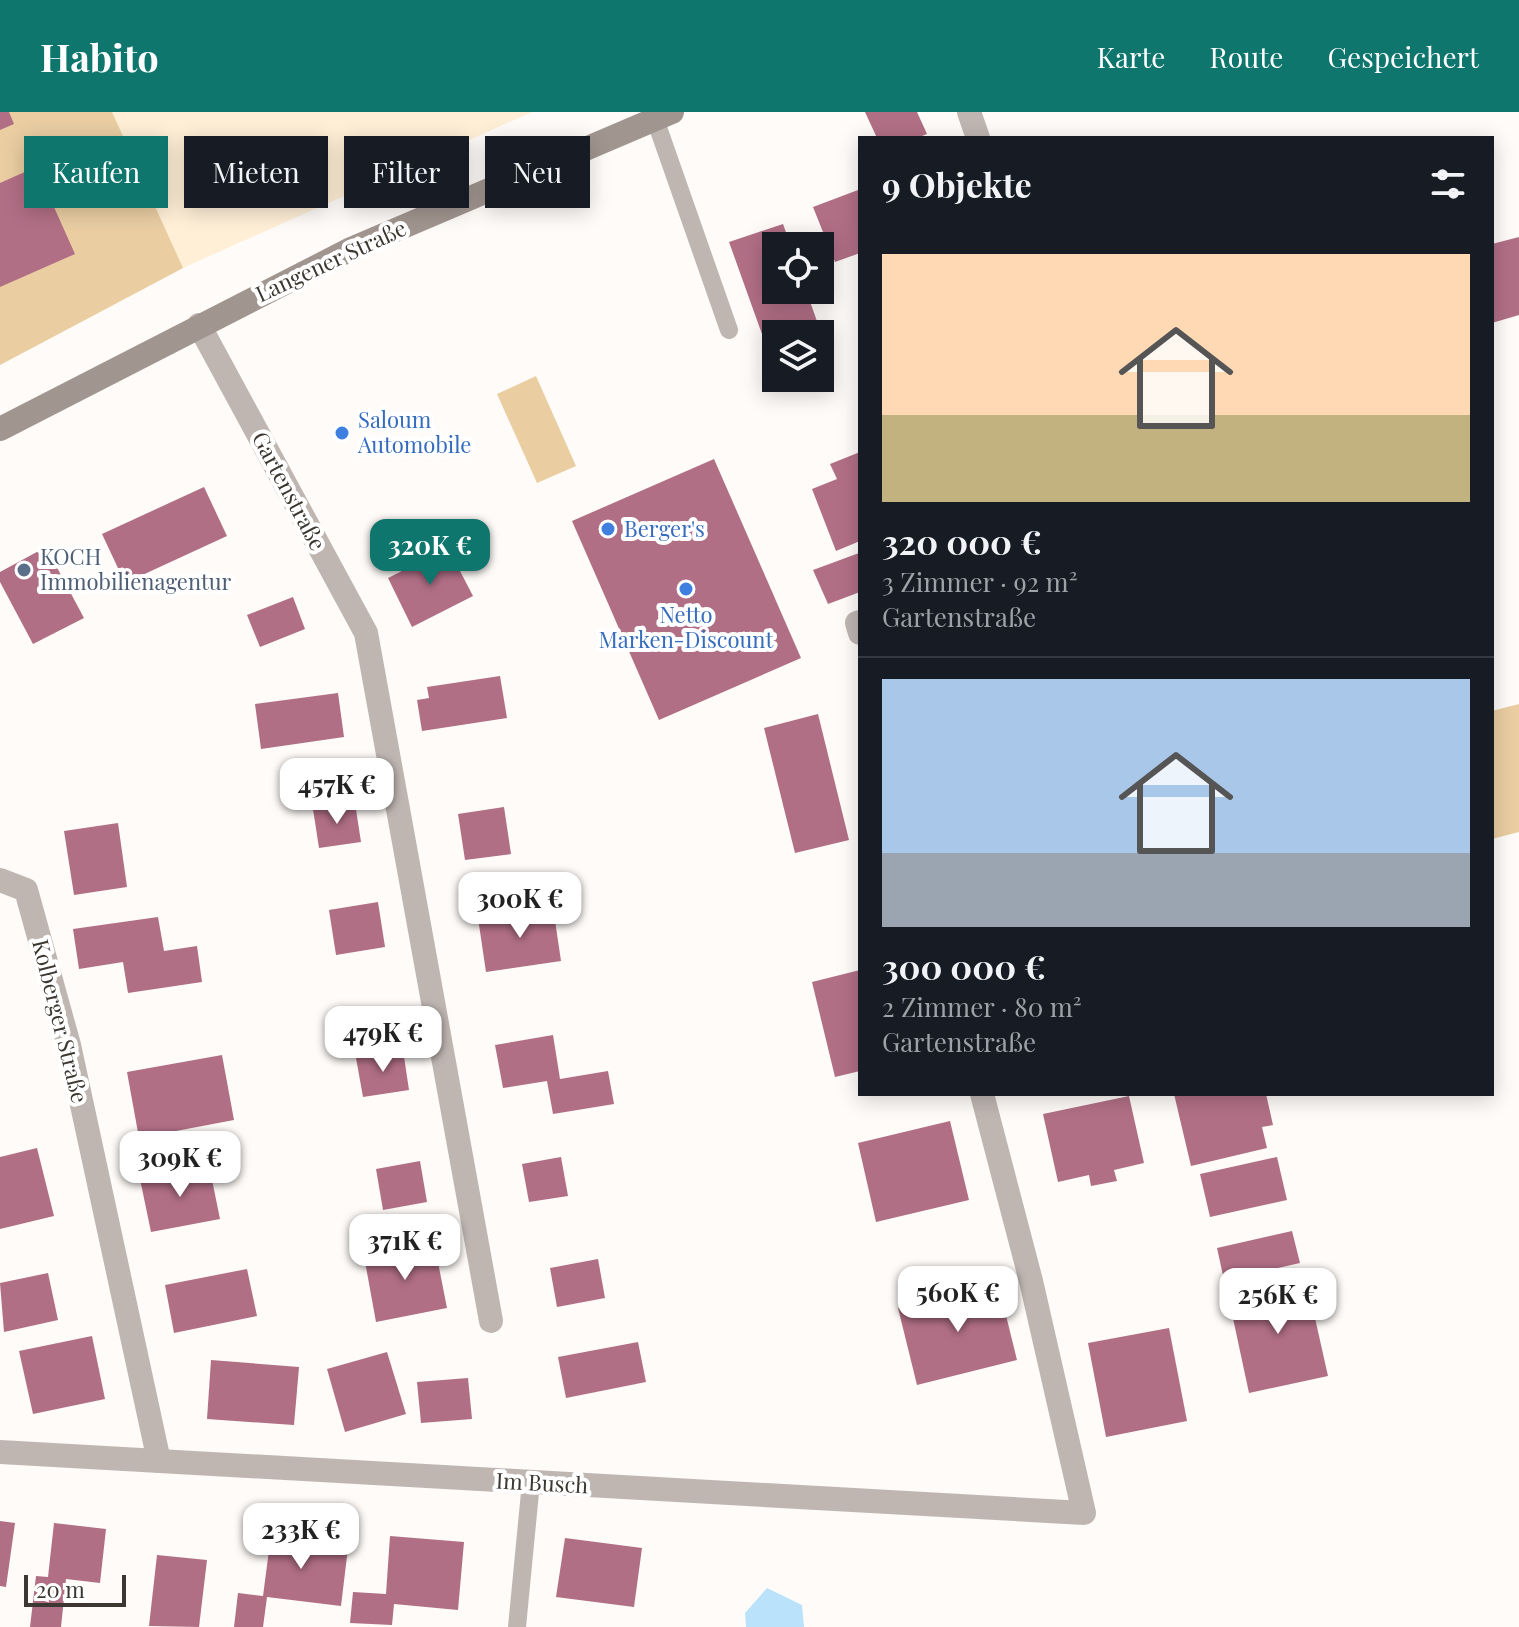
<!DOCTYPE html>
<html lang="de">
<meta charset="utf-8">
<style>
body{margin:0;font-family:"Playfair Display",serif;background:#242831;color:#f1f3f6;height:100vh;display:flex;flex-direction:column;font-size:30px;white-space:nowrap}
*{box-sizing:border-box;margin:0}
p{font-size:26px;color:#9ea1a6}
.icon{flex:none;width:44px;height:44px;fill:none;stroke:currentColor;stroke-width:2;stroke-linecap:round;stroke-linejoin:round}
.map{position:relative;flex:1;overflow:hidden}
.drawer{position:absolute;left:858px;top:24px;width:636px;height:960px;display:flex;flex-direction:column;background:#171b24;border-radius:0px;box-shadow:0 4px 20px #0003}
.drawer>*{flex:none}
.hud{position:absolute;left:24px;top:24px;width:714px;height:72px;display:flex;gap:16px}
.fabs{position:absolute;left:762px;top:120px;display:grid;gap:16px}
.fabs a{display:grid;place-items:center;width:72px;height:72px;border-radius:0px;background:#171b24;box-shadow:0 4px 20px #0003;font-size:40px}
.scale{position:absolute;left:24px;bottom:20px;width:102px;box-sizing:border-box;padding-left:8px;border:4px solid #3c3831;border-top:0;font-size:22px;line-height:28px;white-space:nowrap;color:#3c3831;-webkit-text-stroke:6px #fff;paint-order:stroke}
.price{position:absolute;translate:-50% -68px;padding:0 18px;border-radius:16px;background:#fff;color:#222;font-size:26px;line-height:52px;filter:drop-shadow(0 2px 4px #0008)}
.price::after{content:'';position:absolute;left:50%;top:48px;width:24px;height:18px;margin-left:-12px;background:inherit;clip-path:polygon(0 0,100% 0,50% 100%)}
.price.selected{background:#0f766e;color:#fff}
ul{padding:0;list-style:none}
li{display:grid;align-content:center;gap:16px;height:424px;padding:0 24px}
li+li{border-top:2px solid #363941}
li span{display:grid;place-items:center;height:248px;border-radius:0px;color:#555}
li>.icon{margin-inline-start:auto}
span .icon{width:144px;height:144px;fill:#fffc;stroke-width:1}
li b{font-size:34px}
h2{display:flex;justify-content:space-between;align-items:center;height:96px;padding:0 24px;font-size:34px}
.tag{padding:0 28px;border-radius:0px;background:#171b24;box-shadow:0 4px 20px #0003;font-size:28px;line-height:72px}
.tag.selected{background:#0f766e;color:#fff}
header{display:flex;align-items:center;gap:48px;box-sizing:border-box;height:112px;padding:0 40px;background:#0f766e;color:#fff}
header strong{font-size:38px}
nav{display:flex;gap:44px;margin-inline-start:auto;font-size:28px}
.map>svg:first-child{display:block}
.built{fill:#ffefd7}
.green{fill:#eacea2}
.water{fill:#bae2fa}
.building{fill:#b16f86}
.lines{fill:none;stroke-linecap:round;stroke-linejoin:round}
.service{stroke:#bfb6b2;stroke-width:18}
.minor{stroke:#bfb6b2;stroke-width:24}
.secondary{stroke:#a1958f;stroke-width:24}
.shop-dot{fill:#3f7fe0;stroke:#fff;stroke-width:3}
.service-dot{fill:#5c6f8a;stroke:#fff;stroke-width:3}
.labels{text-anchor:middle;stroke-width:8;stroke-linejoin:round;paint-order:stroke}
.street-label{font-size:22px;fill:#3c3831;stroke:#fff}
.shop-label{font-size:22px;fill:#366cbe;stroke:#fff;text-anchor:start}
.service-label{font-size:22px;fill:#4e5e75;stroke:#fff;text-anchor:start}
</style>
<header>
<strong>Habito</strong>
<nav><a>Karte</a><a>Route</a><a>Gespeichert</a></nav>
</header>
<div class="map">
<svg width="1519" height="1515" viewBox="0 0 1519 1515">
<rect width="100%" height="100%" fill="#fefbf8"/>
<path class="built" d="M 0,0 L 532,0 L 183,156 L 0,253 Z"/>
<g class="green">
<path d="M 0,0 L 112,0 L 183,156 L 0,253 Z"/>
<path d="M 536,264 L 576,354 L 537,371 L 497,282 Z"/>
<path d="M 1519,592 L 1519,720 L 1492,727 L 1492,599 Z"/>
</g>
<path class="water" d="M 767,1476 L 802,1493 L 804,1515 L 746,1515 L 745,1501 Z"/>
<g class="building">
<path d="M 0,0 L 9,0 L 14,12 L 0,18 Z"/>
<path d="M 865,0 L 917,0 L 927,22 L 917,26 L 877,26 Z"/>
<path d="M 36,55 L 75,142 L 0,175 L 0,71 Z"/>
<path d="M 858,78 L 860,141 L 835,150 L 813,95 Z"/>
<path d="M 783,112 L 791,134 L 776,134 L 776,178 L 806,178 L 825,232 L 820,233 L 820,222 L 776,222 L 776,249 L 772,250 L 729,130 Z"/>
<path d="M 1519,125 L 1519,203 L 1492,211 L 1492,132 Z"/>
<path d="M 860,340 L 860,429 L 836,439 L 812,377 L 837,367 L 830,352 Z"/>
<path d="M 714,347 L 801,546 L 659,608 L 572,409 Z"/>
<path d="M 204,375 L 227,424 L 125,471 L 102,422 Z"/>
<path d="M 46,435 L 84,506 L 33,532 L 0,470 L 0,460 Z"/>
<path d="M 448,436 L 473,484 L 412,515 L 388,466 Z"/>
<path d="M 859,441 L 860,480 L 828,492 L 813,458 Z"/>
<path d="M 293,485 L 305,517 L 260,535 L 247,503 Z"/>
<path d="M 500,564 L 507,606 L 422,619 L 417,588 L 429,586 L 427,575 Z"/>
<path d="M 338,581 L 344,625 L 261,637 L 255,592 Z"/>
<path d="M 818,602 L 849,728 L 795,741 L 764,616 Z"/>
<path d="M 355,691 L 361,730 L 319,736 L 313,697 Z"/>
<path d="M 504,695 L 511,742 L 465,748 L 458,702 Z"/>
<path d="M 118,711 L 127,775 L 74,783 L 64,719 Z"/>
<path d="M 378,790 L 385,835 L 336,843 L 329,798 Z"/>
<path d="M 553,795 L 561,849 L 486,860 L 478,806 Z"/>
<path d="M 158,805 L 164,839 L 197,834 L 202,870 L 128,881 L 123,850 L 79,857 L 73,817 Z"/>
<path d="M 860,858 L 860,959 L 835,965 L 812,870 Z"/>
<path d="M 553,923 L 560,967 L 608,959 L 614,992 L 553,1002 L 547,969 L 503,976 L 495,933 Z"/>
<path d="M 403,938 L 409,978 L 363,985 L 356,946 Z"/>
<path d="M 222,943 L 234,1008 L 139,1026 L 127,960 Z"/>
<path d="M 1174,982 L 1266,982 L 1273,1013 L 1262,1015 L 1267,1036 L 1191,1054 Z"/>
<path d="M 1129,984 L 1144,1051 L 1114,1058 L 1117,1069 L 1091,1074 L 1089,1063 L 1058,1070 L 1043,1002 Z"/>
<path d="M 950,1009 L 969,1088 L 876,1110 L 858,1031 Z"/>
<path d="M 37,1036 L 54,1104 L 0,1117 L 0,1045 Z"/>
<path d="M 561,1045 L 568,1084 L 529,1090 L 522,1052 Z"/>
<path d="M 1277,1045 L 1287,1088 L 1210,1105 L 1200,1062 Z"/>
<path d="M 420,1049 L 427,1090 L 383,1098 L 376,1057 Z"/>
<path d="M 209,1053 L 220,1107 L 151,1120 L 140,1067 Z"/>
<path d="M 1292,1119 L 1300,1151 L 1224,1168 L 1217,1136 Z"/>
<path d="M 434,1130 L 447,1196 L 376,1210 L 364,1144 Z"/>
<path d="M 598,1147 L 605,1186 L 557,1195 L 550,1156 Z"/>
<path d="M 247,1157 L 257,1204 L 174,1221 L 165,1173 Z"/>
<path d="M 48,1161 L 58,1208 L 4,1220 L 0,1171 Z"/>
<path d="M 1306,1166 L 1328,1264 L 1249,1281 L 1228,1183 Z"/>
<path d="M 998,1171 L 1017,1248 L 917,1273 L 898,1196 Z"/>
<path d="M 1169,1216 L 1187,1309 L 1106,1325 L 1088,1231 Z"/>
<path d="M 92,1224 L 105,1287 L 33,1302 L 19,1239 Z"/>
<path d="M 638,1230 L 646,1270 L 566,1286 L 558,1245 Z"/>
<path d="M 387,1240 L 406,1302 L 345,1320 L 327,1257 Z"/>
<path d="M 211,1248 L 299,1255 L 294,1313 L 207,1307 Z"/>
<path d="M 468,1266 L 472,1307 L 421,1311 L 417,1270 Z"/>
<path d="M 308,1406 L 351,1411 L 341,1494 L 267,1485 L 263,1515 L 234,1515 L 238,1481 L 263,1484 L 271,1423 L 306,1428 Z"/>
<path d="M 0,1409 L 15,1411 L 6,1475 L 0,1474 Z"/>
<path d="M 54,1411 L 106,1417 L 100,1471 L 66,1467 L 61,1515 L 30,1515 L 36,1464 L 48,1465 Z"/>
<path d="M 390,1424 L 464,1430 L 458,1498 L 394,1492 L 392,1513 L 350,1511 L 353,1480 L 386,1482 Z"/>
<path d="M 565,1426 L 642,1436 L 634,1495 L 556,1485 Z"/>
<path d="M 157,1443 L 207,1448 L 199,1515 L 149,1514 Z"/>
</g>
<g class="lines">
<g class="service">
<path d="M 655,7 L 729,218"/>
<path d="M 517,1515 L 531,1370"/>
</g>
<g class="minor">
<path d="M 969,0 L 978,26"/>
<path d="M 199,213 L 366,521 L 491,1209"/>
<path d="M 860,510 L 857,511 L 860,521"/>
<path d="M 0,768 L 26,778 L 69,933 L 159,1349"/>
<path d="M 0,1340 L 1084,1401 L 1031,1169 L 982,982"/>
</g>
<path class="secondary" d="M 0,317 L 351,137 L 672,0"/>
</g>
<g class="shop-dot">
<circle cx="342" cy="321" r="8"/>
<circle cx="608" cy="417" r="8"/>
<circle cx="686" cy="477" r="8"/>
</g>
<circle class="service-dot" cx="24" cy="458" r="8"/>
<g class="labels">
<g class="street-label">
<text transform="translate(331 149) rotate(-25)" y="8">Langener Straße</text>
<text transform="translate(289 379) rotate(62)" y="8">Gartenstraße</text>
<text transform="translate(60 909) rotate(76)" y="8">Kolberger Straße</text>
<text transform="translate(542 1371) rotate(3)" y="8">Im Busch</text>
</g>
<g class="shop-label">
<text x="358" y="316">Saloum<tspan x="358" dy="25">Automobile</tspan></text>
<text x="624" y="425">Berger's</text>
<text x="686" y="511" text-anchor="middle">Netto<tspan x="686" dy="25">Marken-Discount</tspan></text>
</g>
<g class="service-label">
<text x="40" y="453">KOCH<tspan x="40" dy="25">Immobilienagentur</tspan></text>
</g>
</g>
</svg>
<div class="fabs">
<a><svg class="icon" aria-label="locate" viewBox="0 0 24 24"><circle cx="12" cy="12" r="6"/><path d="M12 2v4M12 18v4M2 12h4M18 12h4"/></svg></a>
<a><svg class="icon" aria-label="layers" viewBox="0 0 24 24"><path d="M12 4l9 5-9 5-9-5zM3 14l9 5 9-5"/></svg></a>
</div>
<div class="scale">20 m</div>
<b class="price selected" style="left:430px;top:475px">320K €</b>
<b class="price" style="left:337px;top:714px">457K €</b>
<b class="price" style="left:520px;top:828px">300K €</b>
<b class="price" style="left:383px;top:962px">479K €</b>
<b class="price" style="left:180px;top:1087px">309K €</b>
<b class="price" style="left:405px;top:1170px">371K €</b>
<b class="price" style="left:958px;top:1222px">560K €</b>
<b class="price" style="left:1278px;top:1224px">256K €</b>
<b class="price" style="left:301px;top:1459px">233K €</b>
<div class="hud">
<a class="tag selected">Kaufen</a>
<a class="tag">Mieten</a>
<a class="tag">Filter</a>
<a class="tag">Neu</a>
</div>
<section class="drawer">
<h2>9 Objekte<svg class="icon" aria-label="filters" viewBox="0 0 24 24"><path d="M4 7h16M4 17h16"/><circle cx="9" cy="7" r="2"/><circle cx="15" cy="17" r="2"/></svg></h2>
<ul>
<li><span style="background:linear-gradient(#ffd9b3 65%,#c2b280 0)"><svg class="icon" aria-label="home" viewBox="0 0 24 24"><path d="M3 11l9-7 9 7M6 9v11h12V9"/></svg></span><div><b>320 000 €</b><p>3 Zimmer · 92 m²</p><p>Gartenstraße</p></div></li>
<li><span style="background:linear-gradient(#a9c7e8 70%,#9aa5b1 0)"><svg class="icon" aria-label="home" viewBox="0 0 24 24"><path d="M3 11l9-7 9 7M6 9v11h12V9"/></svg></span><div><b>300 000 €</b><p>2 Zimmer · 80 m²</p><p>Gartenstraße</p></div></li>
</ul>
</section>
</div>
